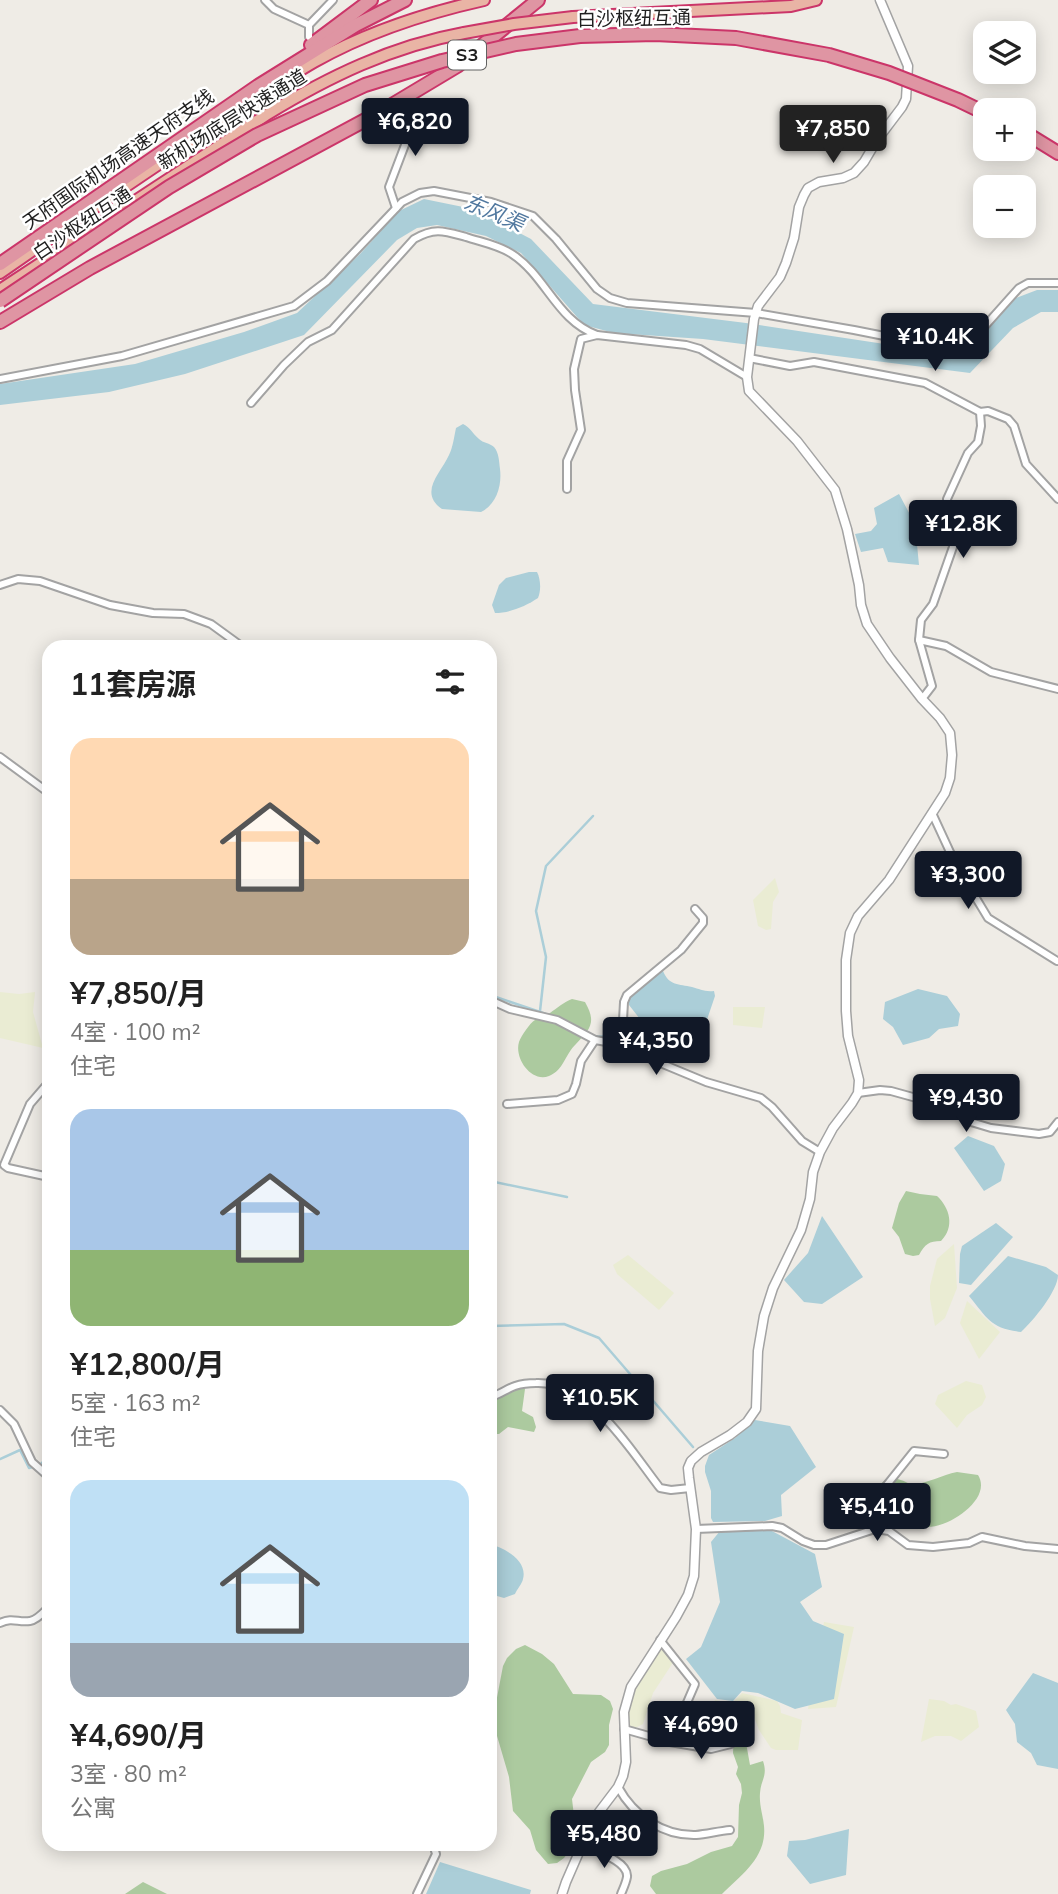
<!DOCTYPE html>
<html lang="zh">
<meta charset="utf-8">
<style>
body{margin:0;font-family:Mulish,"Noto Sans SC",sans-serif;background:#f2f2f2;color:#222;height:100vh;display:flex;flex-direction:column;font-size:26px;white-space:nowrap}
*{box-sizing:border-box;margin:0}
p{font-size:23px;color:#767676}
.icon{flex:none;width:38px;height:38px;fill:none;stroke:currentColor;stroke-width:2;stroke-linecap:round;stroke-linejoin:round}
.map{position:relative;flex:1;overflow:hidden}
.sheet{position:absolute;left:42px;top:640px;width:455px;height:1211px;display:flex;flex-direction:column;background:#fff;border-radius:21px;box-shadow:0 4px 18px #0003}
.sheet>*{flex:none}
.tools{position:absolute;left:973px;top:21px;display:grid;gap:14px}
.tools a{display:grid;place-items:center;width:63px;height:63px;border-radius:14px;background:#fff;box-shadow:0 4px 18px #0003;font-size:35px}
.price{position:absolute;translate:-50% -60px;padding:0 16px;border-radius:7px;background:#111827;color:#fff;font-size:23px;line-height:46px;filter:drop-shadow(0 2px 4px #0008)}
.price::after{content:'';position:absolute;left:50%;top:42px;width:21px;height:16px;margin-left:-10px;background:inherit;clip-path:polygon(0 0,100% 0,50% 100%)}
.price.active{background:#222;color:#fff}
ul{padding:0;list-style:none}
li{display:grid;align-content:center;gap:14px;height:371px;padding:0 28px}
li span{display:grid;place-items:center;height:217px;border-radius:21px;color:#555}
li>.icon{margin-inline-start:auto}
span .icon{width:126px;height:126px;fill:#fffc;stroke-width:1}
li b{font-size:30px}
h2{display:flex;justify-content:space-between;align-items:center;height:84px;padding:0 28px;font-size:30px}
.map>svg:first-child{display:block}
.farmland{fill:#eaecd3}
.forest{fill:#acca9f}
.water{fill:#abced8}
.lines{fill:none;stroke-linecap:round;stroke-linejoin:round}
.stream{stroke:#abced8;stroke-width:2.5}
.minor-casing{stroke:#a3a3a3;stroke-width:10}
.tertiary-casing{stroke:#a3a3a3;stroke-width:11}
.trunk-casing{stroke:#cb3569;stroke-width:14}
.motorway-casing{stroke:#cb3569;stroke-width:16}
.minor{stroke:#fff;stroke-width:6}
.tertiary{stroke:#fff;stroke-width:8}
.trunk{stroke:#e9b4a5;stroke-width:10}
.motorway{stroke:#df95a3;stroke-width:12}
.trunk-bridge-casing{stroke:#cb3569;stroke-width:14;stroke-linecap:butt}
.motorway-bridge-casing{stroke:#cb3569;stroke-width:16;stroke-linecap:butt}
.trunk-bridge{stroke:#e9b4a5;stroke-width:10}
.motorway-bridge{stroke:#df95a3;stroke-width:12}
.labels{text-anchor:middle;stroke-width:5;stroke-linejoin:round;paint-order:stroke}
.shield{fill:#fff;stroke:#626262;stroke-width:2}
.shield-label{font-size:18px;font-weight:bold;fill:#1f1f1f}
.street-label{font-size:19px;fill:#1f1f1f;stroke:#fff}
.water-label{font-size:21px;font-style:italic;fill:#51789f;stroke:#fff}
</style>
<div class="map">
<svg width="1058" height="1894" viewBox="0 0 1058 1894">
<rect width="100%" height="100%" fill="#efece6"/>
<g class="farmland">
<path d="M 775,878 L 779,892 L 773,902 L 771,929 L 766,930 L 758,926 L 753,900 Z"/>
<path d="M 0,992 L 19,994 L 35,992 L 33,1012 L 43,1048 L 0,1038 Z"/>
<path d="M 733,1007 L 765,1007 L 762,1028 L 733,1025 Z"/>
<path d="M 954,1244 L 957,1288 L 945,1318 L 935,1326 L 930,1299 L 930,1286 L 937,1259 Z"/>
<path d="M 628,1255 L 674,1293 L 659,1310 L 617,1274 L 613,1265 Z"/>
<path d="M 967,1301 L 1000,1332 L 979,1359 L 960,1323 Z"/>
<path d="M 966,1381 L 982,1385 L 986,1397 L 982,1405 L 967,1415 L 957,1428 L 935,1404 L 938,1395 Z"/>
<path d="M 824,1622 L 854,1627 L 836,1707 L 808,1709 Z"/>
<path d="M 660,1645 L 674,1661 L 653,1693 L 643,1724 L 635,1728 L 626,1724 L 628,1700 L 636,1684 Z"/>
<path d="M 742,1693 L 777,1701 L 780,1706 L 781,1713 L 802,1720 L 798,1750 L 776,1750 L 771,1748 L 759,1730 L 754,1717 L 741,1709 L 727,1709 L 721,1713 L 726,1717 L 713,1735 L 712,1744 L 699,1742 L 715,1700 L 732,1703 Z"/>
<path d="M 929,1699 L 944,1701 L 951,1705 L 956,1704 L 976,1711 L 979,1727 L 961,1741 L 951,1736 L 935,1736 L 921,1742 Z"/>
</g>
<g class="forest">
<path d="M 572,999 L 585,1002 C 597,1023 590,1029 576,1044 C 565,1054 564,1070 549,1076 C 531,1083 514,1058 519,1042 C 521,1036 530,1023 535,1020 C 539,1017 545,1016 550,1013 C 557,1008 564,1002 572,999 Z"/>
<path d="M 906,1191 L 920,1194 L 937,1196 C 950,1208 955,1227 941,1241 C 929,1241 925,1244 919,1255 L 913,1256 L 905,1254 L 899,1237 L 892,1228 L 899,1203 Z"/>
<path d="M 518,1384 L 525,1389 L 522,1411 L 533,1417 L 536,1427 L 534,1432 L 508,1427 L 499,1434 L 490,1434 L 490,1418 L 493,1412 L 490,1408 L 490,1389 L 504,1392 Z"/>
<path d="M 957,1472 L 978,1475 C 993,1499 948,1528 927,1527 L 926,1512 C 909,1492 899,1498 880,1510 L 871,1503 L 867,1495 C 888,1479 887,1472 912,1485 C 928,1483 942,1475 957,1472 Z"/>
<path d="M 525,1645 L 542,1654 L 554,1664 L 573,1694 L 601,1695 L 610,1701 L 613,1709 L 609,1725 L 609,1745 L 605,1752 L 591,1762 L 572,1799 L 576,1833 L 570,1850 L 564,1858 L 557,1863 L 548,1864 L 536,1850 L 530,1830 L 513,1811 L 509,1777 L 495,1729 L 495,1708 L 503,1666 L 507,1658 L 516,1649 Z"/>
<path d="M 732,1714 L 740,1719 L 743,1726 L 750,1765 L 763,1761 C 768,1776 761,1779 760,1793 C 759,1805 763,1815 764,1826 C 767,1857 742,1874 722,1894 L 656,1894 L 650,1886 L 652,1876 L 661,1871 L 687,1864 L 711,1852 L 732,1846 L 738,1837 L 739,1805 L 742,1793 L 741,1784 L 736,1774 L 738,1767 L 733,1753 L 734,1734 L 724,1730 L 725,1721 Z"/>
<path d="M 143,1882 L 167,1894 L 125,1894 Z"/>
</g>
<g class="water">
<path d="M 424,199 L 473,209 L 531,239 L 593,304 L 746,323 L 964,356 L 1016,298 L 1037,290 L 1058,290 L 1058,312 L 1041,312 L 1013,328 L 970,373 L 703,339 L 614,333 L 584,325 L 521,253 L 486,236 L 437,225 L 417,228 L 397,240 L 304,335 L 185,374 L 109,392 L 0,405 L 0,384 L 135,364 L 244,332 L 297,313 L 360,254 L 399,211 Z"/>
<path d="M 463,424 C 471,428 472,433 479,439 C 483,443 490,443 494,447 C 499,453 499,461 500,469 C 502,485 497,504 481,512 L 442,509 C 418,492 441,473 449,455 C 453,447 454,437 456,428 Z"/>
<path d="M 899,494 L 915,524 L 919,565 L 888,562 L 883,548 L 861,552 L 855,534 L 871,531 L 877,524 L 874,508 Z"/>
<path d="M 529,572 L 537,572 C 541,580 541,591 538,598 C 526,606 510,613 495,613 L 492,605 L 499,585 L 506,578 Z"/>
<path d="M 659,971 L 663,971 C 669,986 679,984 692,987 C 700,989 704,992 714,991 L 715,996 L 694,1058 L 658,1042 L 629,1005 L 629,998 Z"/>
<path d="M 918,989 L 947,996 L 960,1014 L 958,1026 L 939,1029 L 929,1038 L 903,1045 L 893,1027 L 883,1019 L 885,1002 Z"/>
<path d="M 968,1136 L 994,1146 L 1005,1164 L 1001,1181 L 984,1191 L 954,1148 Z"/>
<path d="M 822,1216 L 863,1277 L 822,1304 L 804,1302 L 784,1280 L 808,1253 Z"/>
<path d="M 996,1223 L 1013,1237 L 971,1285 L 959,1283 L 960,1254 L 962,1246 Z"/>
<path d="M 1008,1256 L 1046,1267 L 1058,1275 C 1058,1291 1033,1321 1021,1332 C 990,1328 988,1319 969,1296 Z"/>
<path d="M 755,1420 L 790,1426 L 816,1467 L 781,1495 L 782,1516 L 765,1521 L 713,1522 L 711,1518 L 711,1491 L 705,1472 L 705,1466 L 709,1455 L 735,1438 Z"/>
<path d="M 720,1531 L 772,1531 L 815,1554 L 822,1587 L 800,1602 L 813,1621 L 844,1634 L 834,1699 L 795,1709 L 758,1693 L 742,1691 L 733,1701 L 717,1699 L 686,1659 L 701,1647 L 720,1602 L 711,1542 Z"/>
<path d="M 490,1544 C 504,1548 528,1560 523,1579 C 522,1584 517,1589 515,1594 L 504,1598 L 490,1594 Z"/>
<path d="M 1033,1673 L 1058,1683 L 1058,1769 L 1037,1765 L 1031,1753 L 1017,1742 L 1015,1724 L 1006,1710 Z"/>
<path d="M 849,1829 L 846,1875 L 810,1884 L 787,1856 L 789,1841 L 805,1840 Z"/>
<path d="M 440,1862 L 531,1890 L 530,1894 L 426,1894 Z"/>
</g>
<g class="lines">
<g class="stream">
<path d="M 490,995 L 546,1014"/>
<path d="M 540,1011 L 546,957 L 536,911 L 546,866 L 593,816"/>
<path d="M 594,1037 L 610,1036"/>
<path d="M 490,1181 L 567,1197"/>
<path d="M 490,1326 L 564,1324 L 599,1338 L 693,1447"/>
<path d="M 0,1459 L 20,1450 L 29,1468 L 40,1465 L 49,1456"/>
</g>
<g class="minor-casing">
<g id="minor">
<path d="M 265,0 L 274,9 L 309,25 L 309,37"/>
<path d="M 309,25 L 333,0"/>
<path d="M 396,208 L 389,187 L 419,108"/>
<path d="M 749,358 L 790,366 L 814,362 L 925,383 L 980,412 L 988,411 L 1008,419 L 1014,426 L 1026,464 L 1058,499"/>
<path d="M 0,379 L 122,356 L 294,306 L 327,281 L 402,202 L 420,193 L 434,191 L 491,202 L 533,216 L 556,239 L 597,289 L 610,298 L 627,303 L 756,313 L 854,330 L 950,349 L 968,345 L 1019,288 L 1028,283 L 1058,283"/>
<path d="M 251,403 L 284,365 L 308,342 L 332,330 L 414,239 C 435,227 444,231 466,237 C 481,242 499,245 512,254 C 546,276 557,321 597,335"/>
<path d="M 567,489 L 567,461 L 581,430 L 575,390 L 574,369 L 581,339 L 597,335 L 686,345 L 700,349 L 747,377"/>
<path d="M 0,585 L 18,579 L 40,581 L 110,605 L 153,613 L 184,614 L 211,624 L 244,648"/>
<path d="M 919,640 L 946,646 L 991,672 L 1058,689"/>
<path d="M 922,699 L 932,686 L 919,640 L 921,620 L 933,604 L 953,547 L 955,535 L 952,524 L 948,517 L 947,499 L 968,453 L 978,442 L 981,426 L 980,412"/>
<path d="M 0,757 L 49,793"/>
<path d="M 932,813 L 956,865 L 988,918 L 1057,961"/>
<path d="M 490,1000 L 510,1009 L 557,1020 L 595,1040 L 612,1043 L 706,1082 L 761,1098 L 772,1107 L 802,1141 L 820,1152"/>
<path d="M 612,1043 L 623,1020 L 624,1002 L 627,995 L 681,950 L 703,923 L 703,918 L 695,909"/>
<path d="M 49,1082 L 30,1104 L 4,1165 L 8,1168 L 49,1177"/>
<path d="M 858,1093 L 880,1090 L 891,1091 L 949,1107 L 971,1122 L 991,1128 L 1039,1134 L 1050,1132 L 1058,1122"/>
<path d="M 507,1104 L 558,1100 L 572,1094 L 576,1084 L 581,1061 L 595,1040"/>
<path d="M 490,1397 C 500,1395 506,1389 515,1386 C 521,1384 530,1383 536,1383 C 590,1381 631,1451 660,1488 L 671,1490 L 690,1488"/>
<path d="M 0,1410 L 14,1424 L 32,1462 L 49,1477"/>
<path d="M 696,1529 L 772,1526 L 782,1528 L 803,1541 L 814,1545 L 826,1545 L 875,1529 L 889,1531 L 908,1545 L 933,1547 L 969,1543 L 982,1537 L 1025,1546 L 1058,1549"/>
<path d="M 875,1529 L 871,1518 L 874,1501 L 914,1451 L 944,1454"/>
<path d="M 0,1623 C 13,1617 18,1623 30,1621 C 37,1620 44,1612 49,1607"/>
<path d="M 624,1729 L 670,1742 L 695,1684 L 660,1640"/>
<path d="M 670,1742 L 711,1749 L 731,1744"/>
<path d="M 618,1787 C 634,1816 663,1836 696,1835 C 707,1834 719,1831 730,1830"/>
<path d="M 582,1845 C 595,1851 629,1861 627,1877 C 626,1883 623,1889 621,1894"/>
<path d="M 417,1894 L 436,1854 L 433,1844"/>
</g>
</g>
<g class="tertiary-casing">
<path id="tertiary" d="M 562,1894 L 566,1882 L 593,1820 L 618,1787 L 623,1776 L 626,1762 L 624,1712 L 631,1687 L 676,1617 L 688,1595 L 694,1576 L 696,1529 L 689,1478 L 688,1468 L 691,1461 L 701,1452 L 730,1435 L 747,1422 L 756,1409 L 758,1351 L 764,1316 L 773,1288 L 801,1230 L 810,1199 L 813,1172 L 820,1152 L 833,1128 L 852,1103 L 858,1093 L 859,1080 L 848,1036 L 846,1011 L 846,960 L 850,933 L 858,916 L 889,880 L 945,793 L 950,778 L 952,755 L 950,733 L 940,718 L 922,699 L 890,658 L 867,624 L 861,605 L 859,585 L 847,529 L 835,490 L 797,441 L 749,391 L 747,377 L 754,319 L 758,306 L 780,277 L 786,263 L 794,238 L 799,207 L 804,195 L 808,188 L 819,182 L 843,178 L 854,173 L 864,162 L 877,140 L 902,107 L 906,99 L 908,66 L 880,0"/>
</g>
<g class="trunk-casing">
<g id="trunk">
<path d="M 573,17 L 791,6 L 816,0"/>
<path d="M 0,273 C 66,227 131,182 198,138 C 237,113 274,85 314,62 C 365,33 426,13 484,0"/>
<path d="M 0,290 L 266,115 C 328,77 392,46 464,33"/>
</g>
</g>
<g class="motorway-casing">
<g id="motorway">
<path d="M 311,45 L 371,0"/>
<path d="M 1024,132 L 1058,153"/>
<path d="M 0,264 L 258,86 L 356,25 L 405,0"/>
<path d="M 0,322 L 90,268 L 382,111 L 457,66 L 538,0"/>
</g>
</g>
<use href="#minor" class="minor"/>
<use href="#tertiary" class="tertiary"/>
<use href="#trunk" class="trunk"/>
<use href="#motorway" class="motorway"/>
<g class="trunk-bridge-casing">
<path id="trunk-bridge" d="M 464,33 L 514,24 L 573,17"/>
</g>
<g class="motorway-bridge-casing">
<path id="motorway-bridge" d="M 0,301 L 169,187 L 257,135 L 365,85 L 442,61 L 516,44 L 580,36 L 655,34 L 736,38 L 829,55 L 889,73 L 958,100 L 985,113"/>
</g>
<use href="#trunk-bridge" class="trunk-bridge"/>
<use href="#motorway-bridge" class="motorway-bridge"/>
</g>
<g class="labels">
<rect class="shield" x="448" y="40.5" width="38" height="29" rx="5"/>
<g class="shield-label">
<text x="467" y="61">S3</text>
</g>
<g class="street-label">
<text transform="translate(634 18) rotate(-1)" y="7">白沙枢纽互通</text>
<text transform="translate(232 119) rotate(-32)" y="7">新机场底层快速通道</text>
<text transform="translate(118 159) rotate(-35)" y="7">天府国际机场高速天府支线</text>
<text transform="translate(82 223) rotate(-34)" y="7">白沙枢纽互通</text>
</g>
<g class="water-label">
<text transform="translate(494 213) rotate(23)" y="7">东风渠</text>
</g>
</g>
</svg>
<div class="tools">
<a><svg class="icon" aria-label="layers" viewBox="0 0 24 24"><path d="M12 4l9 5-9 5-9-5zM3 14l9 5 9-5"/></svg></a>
<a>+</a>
<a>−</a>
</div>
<b class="price" style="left:415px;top:158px">¥6,820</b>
<b class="price active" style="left:833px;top:165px">¥7,850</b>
<b class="price" style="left:935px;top:373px">¥10.4K</b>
<b class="price" style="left:963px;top:560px">¥12.8K</b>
<b class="price" style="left:968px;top:911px">¥3,300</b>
<b class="price" style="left:656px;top:1077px">¥4,350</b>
<b class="price" style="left:966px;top:1134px">¥9,430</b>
<b class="price" style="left:600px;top:1434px">¥10.5K</b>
<b class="price" style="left:877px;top:1543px">¥5,410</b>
<b class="price" style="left:701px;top:1761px">¥4,690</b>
<b class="price" style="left:604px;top:1870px">¥5,480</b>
<section class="sheet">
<h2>11套房源<svg class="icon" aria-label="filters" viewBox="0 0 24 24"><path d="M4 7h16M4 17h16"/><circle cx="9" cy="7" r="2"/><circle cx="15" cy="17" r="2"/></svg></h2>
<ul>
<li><span style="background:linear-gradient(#ffd9b3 65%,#b9a48a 0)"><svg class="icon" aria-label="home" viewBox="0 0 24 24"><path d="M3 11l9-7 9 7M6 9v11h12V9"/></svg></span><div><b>¥7,850/月</b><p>4室 · 100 m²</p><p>住宅</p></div></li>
<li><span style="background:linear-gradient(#a9c7e8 65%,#8fb573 0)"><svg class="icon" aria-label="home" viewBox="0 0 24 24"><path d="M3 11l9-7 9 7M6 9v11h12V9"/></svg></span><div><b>¥12,800/月</b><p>5室 · 163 m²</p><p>住宅</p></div></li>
<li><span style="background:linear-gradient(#bfe0f5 75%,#9aa5b1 0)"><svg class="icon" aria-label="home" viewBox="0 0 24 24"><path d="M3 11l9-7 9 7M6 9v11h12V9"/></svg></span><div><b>¥4,690/月</b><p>3室 · 80 m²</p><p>公寓</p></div></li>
</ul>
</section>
</div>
